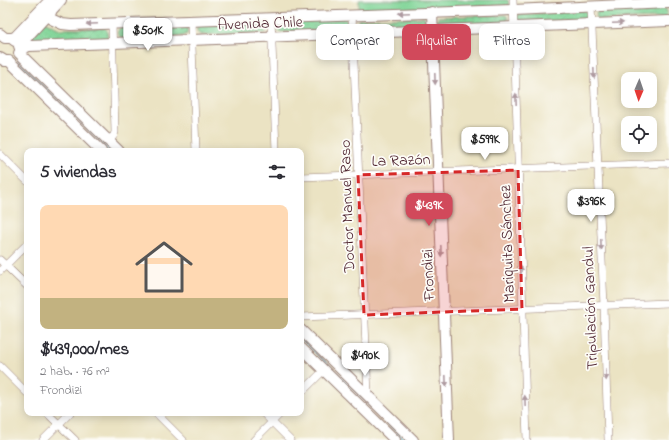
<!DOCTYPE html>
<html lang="es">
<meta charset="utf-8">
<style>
body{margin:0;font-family:"Indie Flower",sans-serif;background:#f2f2f3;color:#2b2b33;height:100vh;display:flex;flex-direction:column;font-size:15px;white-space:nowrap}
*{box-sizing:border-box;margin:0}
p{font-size:13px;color:#7c7c81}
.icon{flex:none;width:22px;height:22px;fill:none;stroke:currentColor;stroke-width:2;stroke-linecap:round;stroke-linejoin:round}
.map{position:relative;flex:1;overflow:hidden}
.panel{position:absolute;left:24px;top:148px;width:280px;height:268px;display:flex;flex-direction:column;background:#fff;border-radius:8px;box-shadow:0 2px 10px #0003}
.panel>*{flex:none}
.guide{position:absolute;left:316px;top:24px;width:293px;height:36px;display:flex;gap:8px}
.needle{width:26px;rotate:182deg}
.buttons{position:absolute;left:621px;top:72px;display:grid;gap:8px}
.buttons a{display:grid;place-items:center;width:36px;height:36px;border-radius:8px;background:#fff;box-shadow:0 2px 10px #0003;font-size:20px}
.price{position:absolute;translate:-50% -34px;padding:0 9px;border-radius:8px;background:#fff;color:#222;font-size:13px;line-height:26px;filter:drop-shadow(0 1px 2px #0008)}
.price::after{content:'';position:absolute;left:50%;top:24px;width:12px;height:9px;margin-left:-6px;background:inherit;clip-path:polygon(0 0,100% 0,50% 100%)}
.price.current{background:#d1495b;color:#fff}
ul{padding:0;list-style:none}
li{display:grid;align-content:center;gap:8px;height:212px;padding:0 16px}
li+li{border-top:1px solid #e1e1e2}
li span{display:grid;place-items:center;height:124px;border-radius:8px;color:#555}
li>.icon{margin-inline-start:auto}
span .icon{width:72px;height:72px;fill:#fffc;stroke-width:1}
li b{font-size:17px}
h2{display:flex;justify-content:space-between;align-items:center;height:48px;padding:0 16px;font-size:17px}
.chip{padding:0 14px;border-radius:8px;background:#fff;box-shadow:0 2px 10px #0003;font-size:14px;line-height:36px}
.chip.current{background:#d1495b;color:#fff}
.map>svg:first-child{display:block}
.grass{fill:#7fd496;stroke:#647a60}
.park{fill:url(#park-dots);stroke:#647a60}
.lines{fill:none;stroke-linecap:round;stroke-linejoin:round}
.stream{stroke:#56aed3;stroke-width:2}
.street-casing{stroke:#9a8177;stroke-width:8}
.secondary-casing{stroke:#9a8177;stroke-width:12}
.street{stroke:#fff;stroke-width:7}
.secondary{stroke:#fff;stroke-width:10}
.oneway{fill:#ae9aa0}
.marked{fill:#d62828;fill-opacity:0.2;stroke:#d62828;stroke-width:3;stroke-dasharray:8 5;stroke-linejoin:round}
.labels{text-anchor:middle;stroke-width:3.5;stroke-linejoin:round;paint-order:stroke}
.street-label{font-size:16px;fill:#4a1f2b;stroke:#fdfcf7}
</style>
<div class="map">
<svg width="669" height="440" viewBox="0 0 669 440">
<defs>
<pattern id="park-dots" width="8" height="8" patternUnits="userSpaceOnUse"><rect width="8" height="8" fill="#7fd496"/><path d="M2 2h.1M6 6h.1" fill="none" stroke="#6fb681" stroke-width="1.8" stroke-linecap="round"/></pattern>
</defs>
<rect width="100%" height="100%" fill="#fdfcf7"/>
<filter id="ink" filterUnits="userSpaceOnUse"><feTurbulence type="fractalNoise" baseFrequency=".025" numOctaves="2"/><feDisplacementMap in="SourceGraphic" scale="8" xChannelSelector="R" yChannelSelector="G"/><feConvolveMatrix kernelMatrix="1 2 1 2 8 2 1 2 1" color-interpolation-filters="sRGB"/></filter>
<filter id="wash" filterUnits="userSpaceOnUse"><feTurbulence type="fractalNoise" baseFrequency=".012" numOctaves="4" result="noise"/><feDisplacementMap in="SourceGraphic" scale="16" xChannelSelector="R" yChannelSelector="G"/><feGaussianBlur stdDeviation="0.9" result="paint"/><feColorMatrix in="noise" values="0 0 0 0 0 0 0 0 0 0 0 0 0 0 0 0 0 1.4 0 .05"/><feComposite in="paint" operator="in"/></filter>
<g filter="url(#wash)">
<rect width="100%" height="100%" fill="#ebe3c3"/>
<path class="grass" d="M 359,0 L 508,0 L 509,5 L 359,11 Z"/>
<g class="park">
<path d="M 662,7 L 666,9 L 667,12 L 667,15 L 663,18 L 599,20 L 597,18 L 596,14 L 598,10 Z"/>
<path d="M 585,10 L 588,13 L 588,16 L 587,19 L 520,23 C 518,20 516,19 517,15 Z"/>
<path d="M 506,15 L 508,18 L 507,23 L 440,26 C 437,23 437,21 438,17 Z"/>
<path d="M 424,17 L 427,21 L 424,27 L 360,30 L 357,23 L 359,19 Z"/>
<path d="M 344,18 C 348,21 348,23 347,28 L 344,30 L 281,32 L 277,30 C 276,26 276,24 280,21 Z"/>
<path d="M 44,21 L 60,29 L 105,28 L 107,30 L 108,37 L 105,39 L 28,42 Z"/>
<path d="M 266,23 C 270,26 268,30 265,33 L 200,35 L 197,31 L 197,28 L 198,25 Z"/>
<path d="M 186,26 C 188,29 188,31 187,34 L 183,36 L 121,38 L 117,33 L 120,27 Z"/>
</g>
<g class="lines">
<g class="stream">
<path d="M 18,61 L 110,151"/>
<path d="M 301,338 L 405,440"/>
</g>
</g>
</g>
<g filter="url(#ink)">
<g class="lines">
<g class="street-casing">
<g id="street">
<path d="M 513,0 L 527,440"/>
<path d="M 591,6 L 604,306 L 608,440"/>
<path d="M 352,15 L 368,395"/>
<path d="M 271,18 L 276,151"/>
<path d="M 191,21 L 196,151"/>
<path d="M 106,138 C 111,139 114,137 115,132 L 112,24"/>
<path d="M 0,154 L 27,181"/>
<path d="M 301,177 L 669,163"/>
<path d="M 0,260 L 27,286"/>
<path d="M 0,271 L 27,244"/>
<path d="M 301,317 L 669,303"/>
<path d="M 0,366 L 27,393"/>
<path d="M 301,393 L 324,370"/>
<path d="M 47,413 L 75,440"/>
<path d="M 156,413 L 183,440"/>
<path d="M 263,413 L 290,440"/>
<path d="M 43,440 L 70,413"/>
<path d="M 254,440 L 281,413"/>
</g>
</g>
<g class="secondary-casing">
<g id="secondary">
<path d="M 51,12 L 50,15 L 51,19 L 62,24 L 71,25 L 513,10 L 669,3"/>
<path d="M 432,12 L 449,440"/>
<path d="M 0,34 L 5,38 L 11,38 L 15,41"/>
<path d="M 11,38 L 15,37 L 50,0"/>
<path d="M 19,46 L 61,0"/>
<path d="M 20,50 L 29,46 L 113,43 L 669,21"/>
<path d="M 19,53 L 119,151"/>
<path d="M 0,58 L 5,61 L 9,61 L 101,151"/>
<path d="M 301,330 L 413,440"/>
<path d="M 301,348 L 395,440"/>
</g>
</g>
<use href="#street" class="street"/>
<use href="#secondary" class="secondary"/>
</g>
<defs><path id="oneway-solid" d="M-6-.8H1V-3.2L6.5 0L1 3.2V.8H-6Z"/></defs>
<g class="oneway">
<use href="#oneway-solid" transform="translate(404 13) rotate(178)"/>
<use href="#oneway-solid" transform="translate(618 23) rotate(-2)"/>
<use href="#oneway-solid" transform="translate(92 24) rotate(178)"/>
<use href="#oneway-solid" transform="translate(594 73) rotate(88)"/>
<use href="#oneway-solid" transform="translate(435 79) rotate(88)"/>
<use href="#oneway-solid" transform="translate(516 99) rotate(-92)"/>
<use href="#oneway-solid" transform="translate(601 245) rotate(88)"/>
<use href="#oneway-solid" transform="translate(441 251) rotate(88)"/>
<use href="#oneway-solid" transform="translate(521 271) rotate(-92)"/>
<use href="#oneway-solid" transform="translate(606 375) rotate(88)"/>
<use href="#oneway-solid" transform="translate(446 381) rotate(88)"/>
<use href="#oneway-solid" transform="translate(525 401) rotate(-92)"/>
</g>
</g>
<path class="marked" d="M 518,170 L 522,309 L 364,315 L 358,175 Z"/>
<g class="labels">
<g class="street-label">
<text transform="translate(260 22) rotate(-2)" y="6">Avenida Chile</text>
<text transform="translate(401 159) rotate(-2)" y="6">La Razón</text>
<text transform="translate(346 206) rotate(-92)" y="6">Doctor Manuel Raso</text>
<text transform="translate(506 244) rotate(-92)" y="6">Mariquita Sánchez</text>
<text transform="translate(427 275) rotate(-92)" y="6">Frondizi</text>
<text transform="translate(589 308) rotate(-92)" y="6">Tripulación Gandul</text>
</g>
</g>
</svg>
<div class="buttons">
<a><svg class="needle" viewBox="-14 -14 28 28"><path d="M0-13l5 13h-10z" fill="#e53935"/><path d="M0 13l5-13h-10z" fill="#7c7c81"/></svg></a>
<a><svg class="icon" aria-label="locate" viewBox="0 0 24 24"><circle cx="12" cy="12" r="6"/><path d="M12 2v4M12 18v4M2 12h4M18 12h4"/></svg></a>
</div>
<b class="price" style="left:148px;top:52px">$501K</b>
<b class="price" style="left:485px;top:161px">$599K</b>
<b class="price" style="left:591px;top:223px">$396K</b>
<b class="price current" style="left:429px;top:227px">$439K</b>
<b class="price" style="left:365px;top:377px">$490K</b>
<div class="guide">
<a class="chip">Comprar</a>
<a class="chip current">Alquilar</a>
<a class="chip">Filtros</a>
</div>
<section class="panel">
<h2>5 viviendas<svg class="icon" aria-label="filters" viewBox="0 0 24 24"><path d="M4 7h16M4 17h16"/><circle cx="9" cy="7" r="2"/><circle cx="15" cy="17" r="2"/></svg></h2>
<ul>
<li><span style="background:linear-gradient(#ffd9b3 75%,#c2b280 0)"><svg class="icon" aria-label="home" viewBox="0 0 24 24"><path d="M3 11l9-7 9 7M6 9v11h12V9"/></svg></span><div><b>$439,000/mes</b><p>2 hab. · 76 m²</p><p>Frondizi</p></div></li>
</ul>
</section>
</div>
